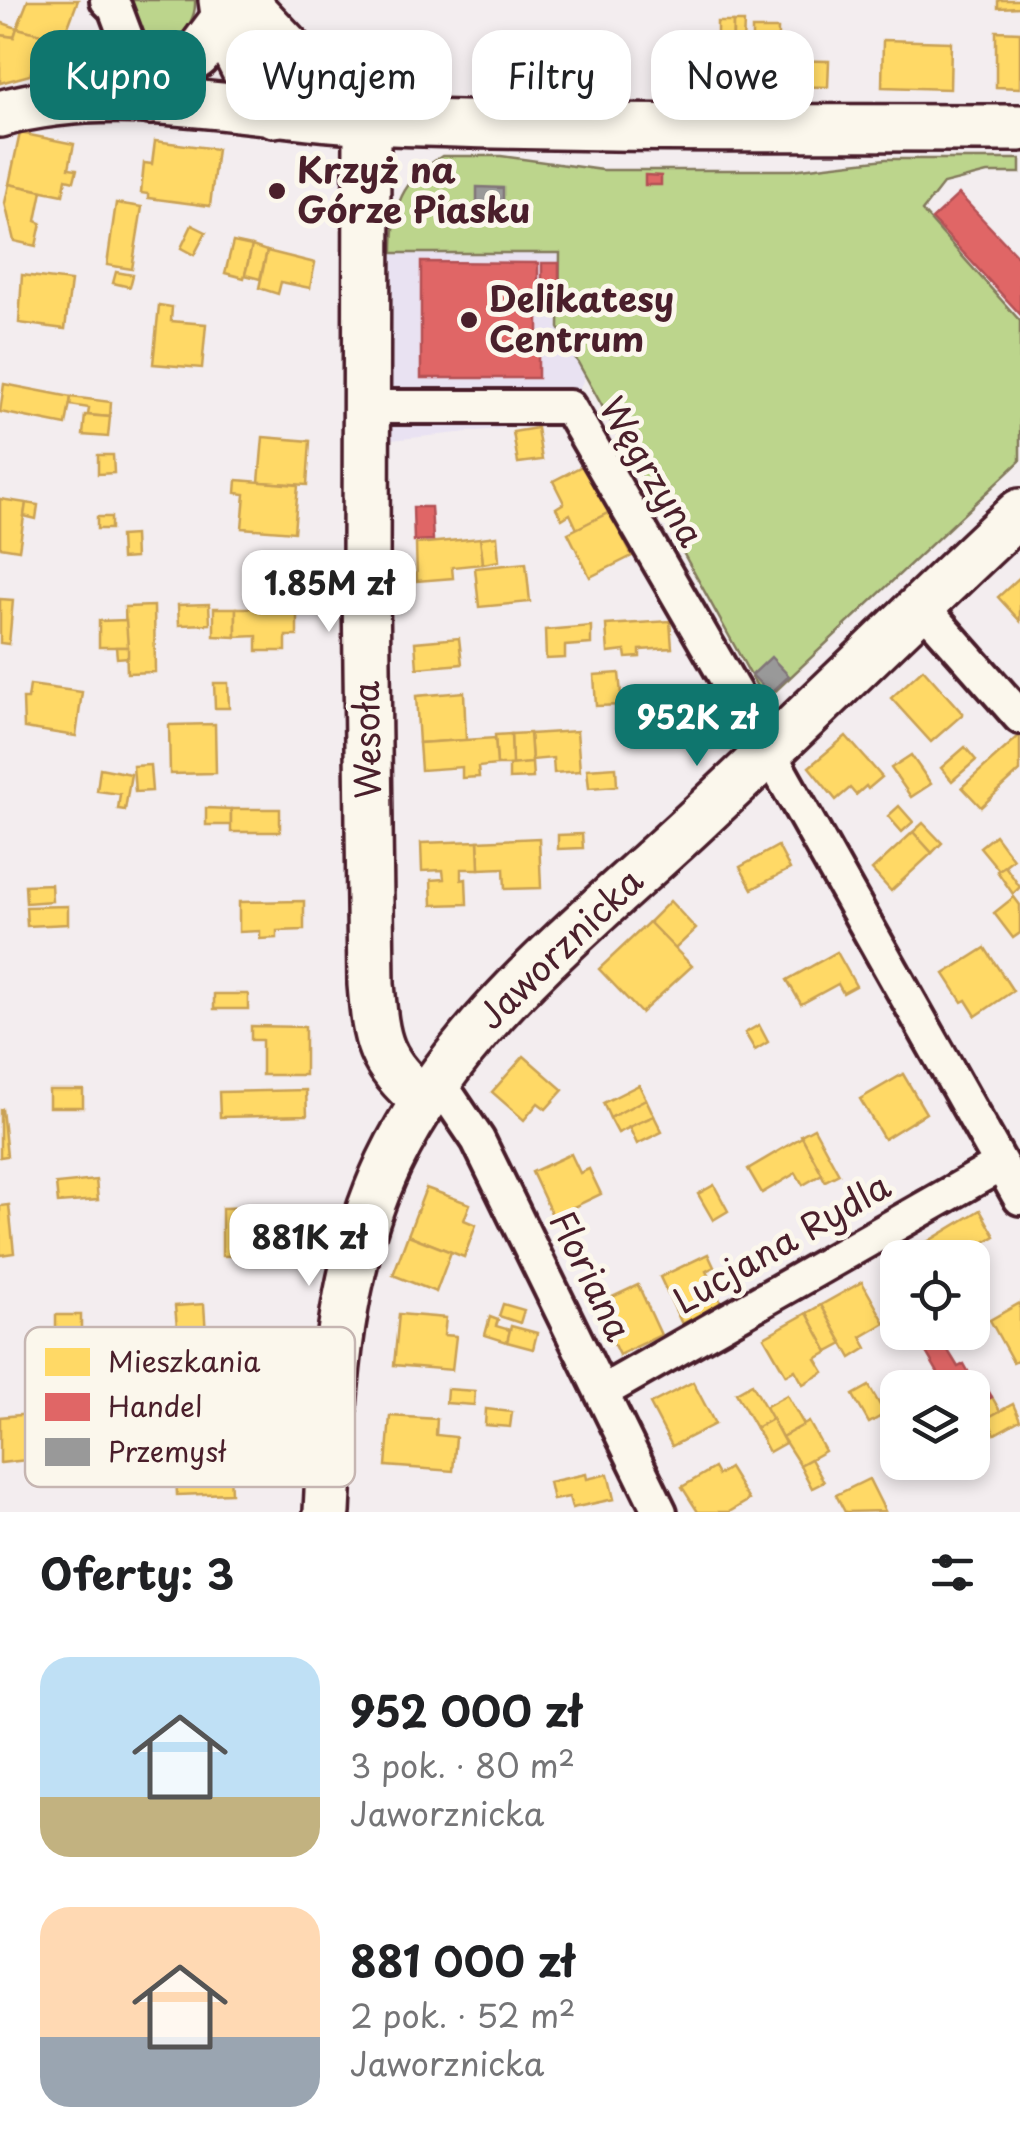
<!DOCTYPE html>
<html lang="pl">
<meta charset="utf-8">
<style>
body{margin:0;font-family:"Playpen Sans",sans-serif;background:#f6f6f6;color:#202124;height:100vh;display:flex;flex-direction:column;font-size:38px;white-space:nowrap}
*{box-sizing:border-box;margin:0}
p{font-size:32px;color:#757577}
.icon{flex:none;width:55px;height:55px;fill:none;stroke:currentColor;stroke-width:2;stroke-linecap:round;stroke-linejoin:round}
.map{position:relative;height:1512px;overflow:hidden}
.panel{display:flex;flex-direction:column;background:#fff;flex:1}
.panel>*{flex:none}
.top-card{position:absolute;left:30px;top:30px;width:960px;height:90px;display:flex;gap:20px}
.fabs{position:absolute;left:880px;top:1240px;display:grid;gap:20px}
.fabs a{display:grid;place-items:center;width:110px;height:110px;border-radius:20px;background:#fff;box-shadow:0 5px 15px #0003;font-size:50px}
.price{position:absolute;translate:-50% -85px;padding:0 22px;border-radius:20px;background:#fff;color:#222;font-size:32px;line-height:65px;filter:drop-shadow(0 2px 5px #0008)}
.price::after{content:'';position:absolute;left:50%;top:60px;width:30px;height:22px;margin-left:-15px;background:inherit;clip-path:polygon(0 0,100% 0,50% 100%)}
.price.on{background:#0f766e;color:#fff}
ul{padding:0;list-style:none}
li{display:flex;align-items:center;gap:30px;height:250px;padding:0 40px}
li span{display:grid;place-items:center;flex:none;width:280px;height:200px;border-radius:30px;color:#555}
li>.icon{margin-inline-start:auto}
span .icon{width:120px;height:120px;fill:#fffc;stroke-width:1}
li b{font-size:42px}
h2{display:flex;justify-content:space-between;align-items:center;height:120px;padding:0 40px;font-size:42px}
.pill{padding:0 35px;border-radius:30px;background:#fff;box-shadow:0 5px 15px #0003;font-size:35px;line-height:90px}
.pill.on{background:#0f766e;color:#fff}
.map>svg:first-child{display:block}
.built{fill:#e9e2f2}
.green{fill:#bcd58c;stroke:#837a5c;stroke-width:2.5}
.homes{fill:#ffd966;stroke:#c9a154;stroke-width:2.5}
.shops{fill:#e06666;stroke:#b35154;stroke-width:2.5}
.industry{fill:#999;stroke:#817478;stroke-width:2.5}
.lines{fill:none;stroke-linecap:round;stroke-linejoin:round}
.street-casing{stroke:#4a1f2b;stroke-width:40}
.secondary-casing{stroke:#4a1f2b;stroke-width:52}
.street{stroke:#fbf7ec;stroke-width:32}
.secondary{stroke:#fbf7ec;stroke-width:45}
.poi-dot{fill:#4a1f2b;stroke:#fbf7ec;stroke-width:4}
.labels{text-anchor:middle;stroke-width:10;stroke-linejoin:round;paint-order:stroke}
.poi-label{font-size:35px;font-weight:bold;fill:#4a1f2b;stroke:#fbf7ec;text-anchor:start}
.street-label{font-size:35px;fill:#4a1f2b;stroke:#fbf7ec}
.key{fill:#fbf7ec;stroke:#c6b6b2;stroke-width:2.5}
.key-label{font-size:28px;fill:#4a1f2b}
</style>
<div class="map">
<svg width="1020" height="1512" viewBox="0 0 1020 1512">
<rect width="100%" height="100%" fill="#f3edef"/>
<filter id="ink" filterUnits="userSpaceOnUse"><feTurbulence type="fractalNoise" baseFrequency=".01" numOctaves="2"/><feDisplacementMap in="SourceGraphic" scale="20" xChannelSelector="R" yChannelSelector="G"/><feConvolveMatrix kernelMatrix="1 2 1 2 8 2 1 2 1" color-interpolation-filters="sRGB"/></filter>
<g filter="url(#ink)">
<path class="built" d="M 393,253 L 560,253 L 559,327 L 585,377 L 563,422 L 391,440 Z"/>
<g class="green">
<path d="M 117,0 L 195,0 C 197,26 173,46 151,54 Z"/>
<path d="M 442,156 L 501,156 L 602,170 L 792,170 L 886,159 L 1020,159 L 1020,173 L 987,173 L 943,184 L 922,211 L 1020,321 L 1020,461 L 765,701 L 559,328 L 560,253 L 393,253 C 393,205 400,182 442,156 Z"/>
</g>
<g class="homes">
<path d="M 28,0 L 78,0 L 63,40 L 17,28 Z"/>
<path d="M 998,0 L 1020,0 L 1020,7 L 998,8 Z"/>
<path d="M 0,22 L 17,28 L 14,37 L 0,35 Z"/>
<path d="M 717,22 L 733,22 L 732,59 L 728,59 L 728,47 L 717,46 Z"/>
<path d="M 733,22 L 744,22 L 743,43 L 733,43 Z"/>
<path d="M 17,28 L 41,34 L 30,75 L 0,83 L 0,35 L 14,37 Z"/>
<path d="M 752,29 L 778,29 L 777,86 L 752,86 Z"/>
<path d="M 996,31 L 1020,32 L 1020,88 L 996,87 Z"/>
<path d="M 883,40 L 951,42 L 950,89 L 882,87 Z"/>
<path d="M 695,46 L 728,47 L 727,84 L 689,83 L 690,58 L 694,58 Z"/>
<path d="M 551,48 L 603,50 L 603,94 L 549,93 Z"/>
<path d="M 778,60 L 829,61 L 828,87 L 777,86 Z"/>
<path d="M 20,133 L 74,144 L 69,168 L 77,169 L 74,181 L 66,179 L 63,195 L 9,184 Z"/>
<path d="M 155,141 L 217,149 L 210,206 L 148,198 L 148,194 L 141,193 L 144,163 L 152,164 Z"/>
<path d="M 9,184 L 42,191 L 36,221 L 41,223 L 36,246 L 14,241 L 5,203 Z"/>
<path d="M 116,203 L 142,207 L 132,269 L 107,265 Z"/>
<path d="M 192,225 L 206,232 L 194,255 L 181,248 Z"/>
<path d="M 233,242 L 252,246 L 244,278 L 225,273 Z"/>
<path d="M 252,246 L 267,251 L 260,279 L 245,275 Z"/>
<path d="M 267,251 L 315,263 L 310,288 L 281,282 L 278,294 L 259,288 Z"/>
<path d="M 116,272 L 133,275 L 130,287 L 113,283 Z"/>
<path d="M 22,275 L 71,281 L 65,329 L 19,323 Z"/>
<path d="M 159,305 L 172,307 L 171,321 L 206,324 L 202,368 L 153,364 Z"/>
<path d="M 4,384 L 71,397 L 66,425 L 0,412 Z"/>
<path d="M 71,397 L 111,402 L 110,417 L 88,415 L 89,408 L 70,405 Z"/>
<path d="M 85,415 L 110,417 L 108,437 L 83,435 Z"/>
<path d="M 537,428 L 542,460 L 518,463 L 513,432 Z"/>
<path d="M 263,437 L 310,441 L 307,485 L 259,482 Z"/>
<path d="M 98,455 L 113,455 L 114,473 L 98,474 Z"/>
<path d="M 586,464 L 610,512 L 577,529 L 570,514 L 562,519 L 556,508 L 564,503 L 553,481 Z"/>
<path d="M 237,480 L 298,485 L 294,532 L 242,528 L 245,494 L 236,493 Z"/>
<path d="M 0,499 L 26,503 L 19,550 L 0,547 Z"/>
<path d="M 26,503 L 38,505 L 36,519 L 24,516 Z"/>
<path d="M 610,512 L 632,556 L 590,577 L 568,533 Z"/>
<rect x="97" y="517" width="14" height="12"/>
<path d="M 134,535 L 135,558 L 121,559 L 120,536 Z"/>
<path d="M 497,536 L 499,561 L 483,564 L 480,538 Z"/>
<path d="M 480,538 L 483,564 L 452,567 L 453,578 L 417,581 L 416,544 Z"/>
<path d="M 526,563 L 530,602 L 479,607 L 475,568 Z"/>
<path d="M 1020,577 L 1020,621 L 998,597 Z"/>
<path d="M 0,599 L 13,600 L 9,644 L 0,643 Z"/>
<path d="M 209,604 L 210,624 L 179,625 L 178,605 Z"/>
<path d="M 154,606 L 155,672 L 127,673 L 125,607 Z"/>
<path d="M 214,608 L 236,608 L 236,637 L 214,636 Z"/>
<path d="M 236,608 L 297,608 L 297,636 L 286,636 L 286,651 L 257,651 L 257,636 L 236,637 Z"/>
<path d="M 126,620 L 128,647 L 99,647 L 99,621 Z"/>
<path d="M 670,621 L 672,648 L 640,650 L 640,657 L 626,658 L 625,651 L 608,653 L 606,625 Z"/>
<path d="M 591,626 L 591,644 L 565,646 L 565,658 L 546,659 L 545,630 Z"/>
<path d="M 459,638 L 462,664 L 417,668 L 415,642 Z"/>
<path d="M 116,647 L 128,647 L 128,657 L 117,658 Z"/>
<path d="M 923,669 L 963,714 L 931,742 L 891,698 Z"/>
<path d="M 619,673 L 622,705 L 596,706 L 594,675 Z"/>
<path d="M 214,683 L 228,683 L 229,708 L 215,708 Z"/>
<path d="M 30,685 L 82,692 L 76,736 L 24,728 L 23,699 L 28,699 Z"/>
<path d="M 464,692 L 466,740 L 419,743 L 416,696 Z"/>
<path d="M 215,724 L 216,773 L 170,774 L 169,725 Z"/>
<path d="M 577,731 L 580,771 L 554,773 L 553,758 L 532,760 L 530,734 Z"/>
<path d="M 530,733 L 532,763 L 512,765 L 511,734 Z"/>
<path d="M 511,734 L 512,765 L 497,765 L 495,735 Z"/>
<path d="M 1020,735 L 1020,771 L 981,807 L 962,787 Z"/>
<path d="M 846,736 L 882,777 L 868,789 L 866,786 L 856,795 L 850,788 L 836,800 L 809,767 Z"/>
<path d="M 495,738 L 497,765 L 478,767 L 479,777 L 462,778 L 462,767 L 421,770 L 419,743 Z"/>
<path d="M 965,747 L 976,760 L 952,781 L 941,768 Z"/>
<path d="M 911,755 L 931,784 L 911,797 L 891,768 Z"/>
<path d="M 532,763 L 533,778 L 509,779 L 509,765 Z"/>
<path d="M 150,765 L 152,791 L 135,792 L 133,766 Z"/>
<path d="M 616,767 L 617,786 L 589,788 L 587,769 Z"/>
<path d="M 100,768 L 131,774 L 125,810 L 118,809 L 120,794 L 97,791 Z"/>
<path d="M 899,806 L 913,822 L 902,832 L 888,816 Z"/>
<path d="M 206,808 L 231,809 L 231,825 L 206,825 Z"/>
<rect x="231" y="809" width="49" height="23"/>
<path d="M 923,823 L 942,843 L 932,853 L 913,832 Z"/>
<path d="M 913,832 L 932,853 L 891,891 L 872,870 Z"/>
<path d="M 582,834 L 583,848 L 558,849 L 558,835 Z"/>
<path d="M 995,835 L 1013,859 L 999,870 L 980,847 Z"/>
<path d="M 539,838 L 541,888 L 505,889 L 504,868 L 479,869 L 478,841 Z"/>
<path d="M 478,841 L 479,869 L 461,869 L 461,880 L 466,879 L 467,904 L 432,905 L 431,880 L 444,879 L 443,870 L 422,871 L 421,843 Z"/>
<path d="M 778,846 L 790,869 L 752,889 L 740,867 Z"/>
<path d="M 1005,866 L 1020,887 L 1013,894 L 997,871 Z"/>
<path d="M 51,884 L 52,901 L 26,903 L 25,885 Z"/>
<path d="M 1014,897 L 1020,905 L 1020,933 L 1013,938 L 994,913 Z"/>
<path d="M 304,901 L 304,930 L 277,931 L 277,938 L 260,939 L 260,931 L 239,932 L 239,902 Z"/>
<path d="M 670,901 L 696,929 L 675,949 L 649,922 Z"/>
<path d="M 68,906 L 68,924 L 27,926 L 26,907 Z"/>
<path d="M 649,922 L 692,966 L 641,1013 L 599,969 Z"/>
<path d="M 985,948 L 1013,991 L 976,1016 L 966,1000 L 962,1002 L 944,974 Z"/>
<path d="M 837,952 L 856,986 L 843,993 L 838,984 L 801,1004 L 787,980 Z"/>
<rect x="214" y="994" width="34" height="15"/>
<path d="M 759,1025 L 768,1042 L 755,1050 L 745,1033 Z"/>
<path d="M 251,1026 L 305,1027 L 305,1075 L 262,1075 L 262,1040 L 251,1040 Z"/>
<path d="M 524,1056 L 563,1090 L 546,1109 L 538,1103 L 524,1120 L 492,1092 Z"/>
<path d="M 903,1074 L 926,1113 L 884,1139 L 860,1099 Z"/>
<path d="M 639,1085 L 646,1099 L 610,1118 L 603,1103 Z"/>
<rect x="49" y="1090" width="34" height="17"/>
<path d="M 306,1090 L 307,1115 L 220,1117 L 219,1092 Z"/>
<path d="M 646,1099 L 654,1116 L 618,1133 L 610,1118 Z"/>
<path d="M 2,1109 L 7,1156 L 0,1157 L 0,1110 Z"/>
<path d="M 654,1116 L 662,1132 L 637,1144 L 629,1127 Z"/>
<path d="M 814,1128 L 839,1174 L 825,1181 L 801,1135 Z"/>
<path d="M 802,1137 L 822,1174 L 803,1185 L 796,1173 L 762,1193 L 748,1169 Z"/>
<path d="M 571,1154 L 580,1173 L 589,1169 L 601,1194 L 553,1217 L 532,1172 Z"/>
<path d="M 96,1180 L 98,1200 L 58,1203 L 56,1184 Z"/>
<path d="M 714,1185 L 728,1211 L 713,1220 L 698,1194 Z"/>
<path d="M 426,1188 L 470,1204 L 464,1220 L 476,1225 L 464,1257 L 408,1235 Z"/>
<path d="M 9,1205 L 14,1253 L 0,1255 L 0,1206 Z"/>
<path d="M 273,1207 L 274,1255 L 222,1256 L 222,1208 Z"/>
<path d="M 980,1210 L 995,1236 L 958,1258 L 926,1257 L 919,1247 Z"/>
<path d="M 408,1235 L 451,1252 L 436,1292 L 393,1275 Z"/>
<path d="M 708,1254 L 714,1267 L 706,1271 L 722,1305 L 682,1324 L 660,1277 Z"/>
<path d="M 862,1282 L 885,1323 L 861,1337 L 867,1348 L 851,1358 L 821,1305 Z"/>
<path d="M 638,1285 L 661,1335 L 619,1355 L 595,1305 Z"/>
<path d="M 1020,1303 L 1020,1359 L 1013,1362 L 990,1320 Z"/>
<path d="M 204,1304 L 209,1381 L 153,1385 L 149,1329 L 177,1327 L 175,1306 Z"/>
<path d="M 503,1304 L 524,1310 L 520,1323 L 499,1316 Z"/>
<path d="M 821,1305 L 843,1344 L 828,1352 L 807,1313 Z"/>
<path d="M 807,1313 L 828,1352 L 816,1359 L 824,1372 L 803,1384 L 795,1370 L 786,1375 L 764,1337 Z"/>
<path d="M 399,1314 L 446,1318 L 444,1335 L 456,1336 L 452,1370 L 394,1365 Z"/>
<rect x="56" y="1315" width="25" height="45"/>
<path d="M 490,1317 L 498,1320 L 496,1326 L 510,1330 L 507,1342 L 485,1335 Z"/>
<path d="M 511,1326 L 537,1333 L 533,1349 L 507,1342 Z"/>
<path d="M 693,1382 L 715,1424 L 672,1446 L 650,1404 Z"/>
<path d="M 752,1384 L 772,1419 L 756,1428 L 736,1393 Z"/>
<path d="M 869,1386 L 885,1414 L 869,1423 L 853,1395 Z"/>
<path d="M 447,1389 L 475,1391 L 474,1405 L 446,1403 Z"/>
<path d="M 787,1395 L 804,1425 L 782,1437 L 765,1407 Z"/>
<path d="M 992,1397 L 1000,1411 L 972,1426 L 972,1408 Z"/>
<path d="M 1013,1404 L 1020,1420 L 995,1434 L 987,1418 Z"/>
<path d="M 486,1409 L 512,1412 L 510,1427 L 485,1425 Z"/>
<path d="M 40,1413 L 45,1458 L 0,1463 L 0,1417 Z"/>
<path d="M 390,1416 L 437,1419 L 436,1435 L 456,1437 L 453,1471 L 386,1466 Z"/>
<path d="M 772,1419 L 785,1443 L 769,1452 L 756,1428 Z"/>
<path d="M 809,1422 L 825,1451 L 800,1465 L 782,1437 Z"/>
<path d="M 228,1434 L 231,1493 L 177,1495 L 174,1436 Z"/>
<path d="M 811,1459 L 824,1482 L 812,1488 L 800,1465 Z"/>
<path d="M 714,1468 L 718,1475 L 729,1468 L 749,1500 L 729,1512 L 698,1512 L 682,1487 Z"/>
<path d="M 586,1474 L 587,1479 L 608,1474 L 614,1499 L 572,1508 L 569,1497 L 553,1500 L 549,1482 Z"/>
<path d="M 869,1479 L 885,1511 L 845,1512 L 836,1495 Z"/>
</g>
<g class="shops">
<path d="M 645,175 L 661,176 L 661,185 L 645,185 Z"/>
<path d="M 959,194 L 1020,259 L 1020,314 L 932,219 Z"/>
<path d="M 421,262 L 538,263 L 538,378 L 421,378 Z"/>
<rect x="542" y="263" width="17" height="27"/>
<path d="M 413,507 L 431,507 L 433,540 L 414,541 Z"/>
<path d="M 937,1332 L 947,1332 L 954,1345 L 947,1349 L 958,1367 L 964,1364 L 973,1380 L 980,1377 L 992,1397 L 972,1408 L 972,1388 L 947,1388 L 920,1342 Z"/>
</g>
<g class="industry">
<path d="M 477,187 L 503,188 L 503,212 L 477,211 Z"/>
<path d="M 771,657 L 789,676 L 770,694 L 752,675 Z"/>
</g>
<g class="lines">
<g class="street-casing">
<g id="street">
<path d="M 107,0 L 115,8 L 150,101"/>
<path d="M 366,407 L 569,407 L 758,733 L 1020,1198"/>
<path d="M 921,605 L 1020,717"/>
<path d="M 438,1081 L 478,1140 L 660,1512"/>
<path d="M 602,1392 L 1000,1165"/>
</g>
</g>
<g class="secondary-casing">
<g id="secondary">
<path d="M 222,0 C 226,42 249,82 274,114"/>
<path d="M 243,0 L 294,54 L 349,93 L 367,121"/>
<path d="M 150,101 L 167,75 L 197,55 L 224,19"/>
<path d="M 0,114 C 119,80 248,115 369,121 C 585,130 803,127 1020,128"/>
<path d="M 367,121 L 366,587 L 371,984 C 376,1043 378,1060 424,1101"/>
<path d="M 327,1512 C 333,1394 337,1273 389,1163 C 456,1023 585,925 696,821 C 805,719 911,614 1020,512"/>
</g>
</g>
<use href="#street" class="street"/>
<use href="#secondary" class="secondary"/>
</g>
</g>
<g class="poi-dot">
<circle cx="277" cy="191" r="10"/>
<circle cx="469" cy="320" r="10"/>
</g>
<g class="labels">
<g class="poi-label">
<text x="297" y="183">Krzyż na<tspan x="297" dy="40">Górze Piasku</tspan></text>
<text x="489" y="312">Delikatesy<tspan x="489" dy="40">Centrum</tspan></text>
</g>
<g class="street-label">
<text transform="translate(651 472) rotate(59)" y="12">Węgrzyna</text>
<text transform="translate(368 740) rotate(-91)" y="12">Wesoła</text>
<text transform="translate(561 949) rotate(-44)" y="12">Jaworznicka</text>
<text transform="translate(782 1244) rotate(-30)" y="12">Lucjana Rydla</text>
<text transform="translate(590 1276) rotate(64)" y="12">Floriana</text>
</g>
</g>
<rect x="25" y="1327" width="330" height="160" rx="15" class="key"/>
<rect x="45" y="1348" width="45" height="28" fill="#ffd966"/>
<rect x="45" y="1393" width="45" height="28" fill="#e06666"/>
<rect x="45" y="1438" width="45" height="28" fill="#999"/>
<g class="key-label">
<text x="108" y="1372">Mieszkania</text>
<text x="108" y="1417">Handel</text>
<text x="108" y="1462">Przemysł</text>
</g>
</svg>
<div class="fabs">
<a><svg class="icon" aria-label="locate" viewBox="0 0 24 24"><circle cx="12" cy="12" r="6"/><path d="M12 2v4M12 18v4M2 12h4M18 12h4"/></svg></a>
<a><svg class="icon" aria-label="layers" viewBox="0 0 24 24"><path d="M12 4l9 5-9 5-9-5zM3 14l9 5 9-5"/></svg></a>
</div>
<b class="price" style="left:329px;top:635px">1.85M zł</b>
<b class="price on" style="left:697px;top:769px">952K zł</b>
<b class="price" style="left:309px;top:1289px">881K zł</b>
<div class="top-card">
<a class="pill on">Kupno</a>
<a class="pill">Wynajem</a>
<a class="pill">Filtry</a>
<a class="pill">Nowe</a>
</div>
</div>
<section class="panel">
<h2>Oferty: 3<svg class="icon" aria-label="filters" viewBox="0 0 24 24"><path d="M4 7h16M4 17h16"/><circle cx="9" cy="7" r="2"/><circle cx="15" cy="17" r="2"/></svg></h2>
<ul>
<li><span style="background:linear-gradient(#bfe0f5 70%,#c2b280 0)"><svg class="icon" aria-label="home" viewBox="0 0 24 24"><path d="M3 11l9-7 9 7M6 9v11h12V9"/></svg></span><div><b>952 000 zł</b><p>3 pok. · 80 m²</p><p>Jaworznicka</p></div></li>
<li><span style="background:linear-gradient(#ffd9b3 65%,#9aa5b1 0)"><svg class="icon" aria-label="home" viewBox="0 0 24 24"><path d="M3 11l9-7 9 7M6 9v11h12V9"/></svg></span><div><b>881 000 zł</b><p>2 pok. · 52 m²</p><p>Jaworznicka</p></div></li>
</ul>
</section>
